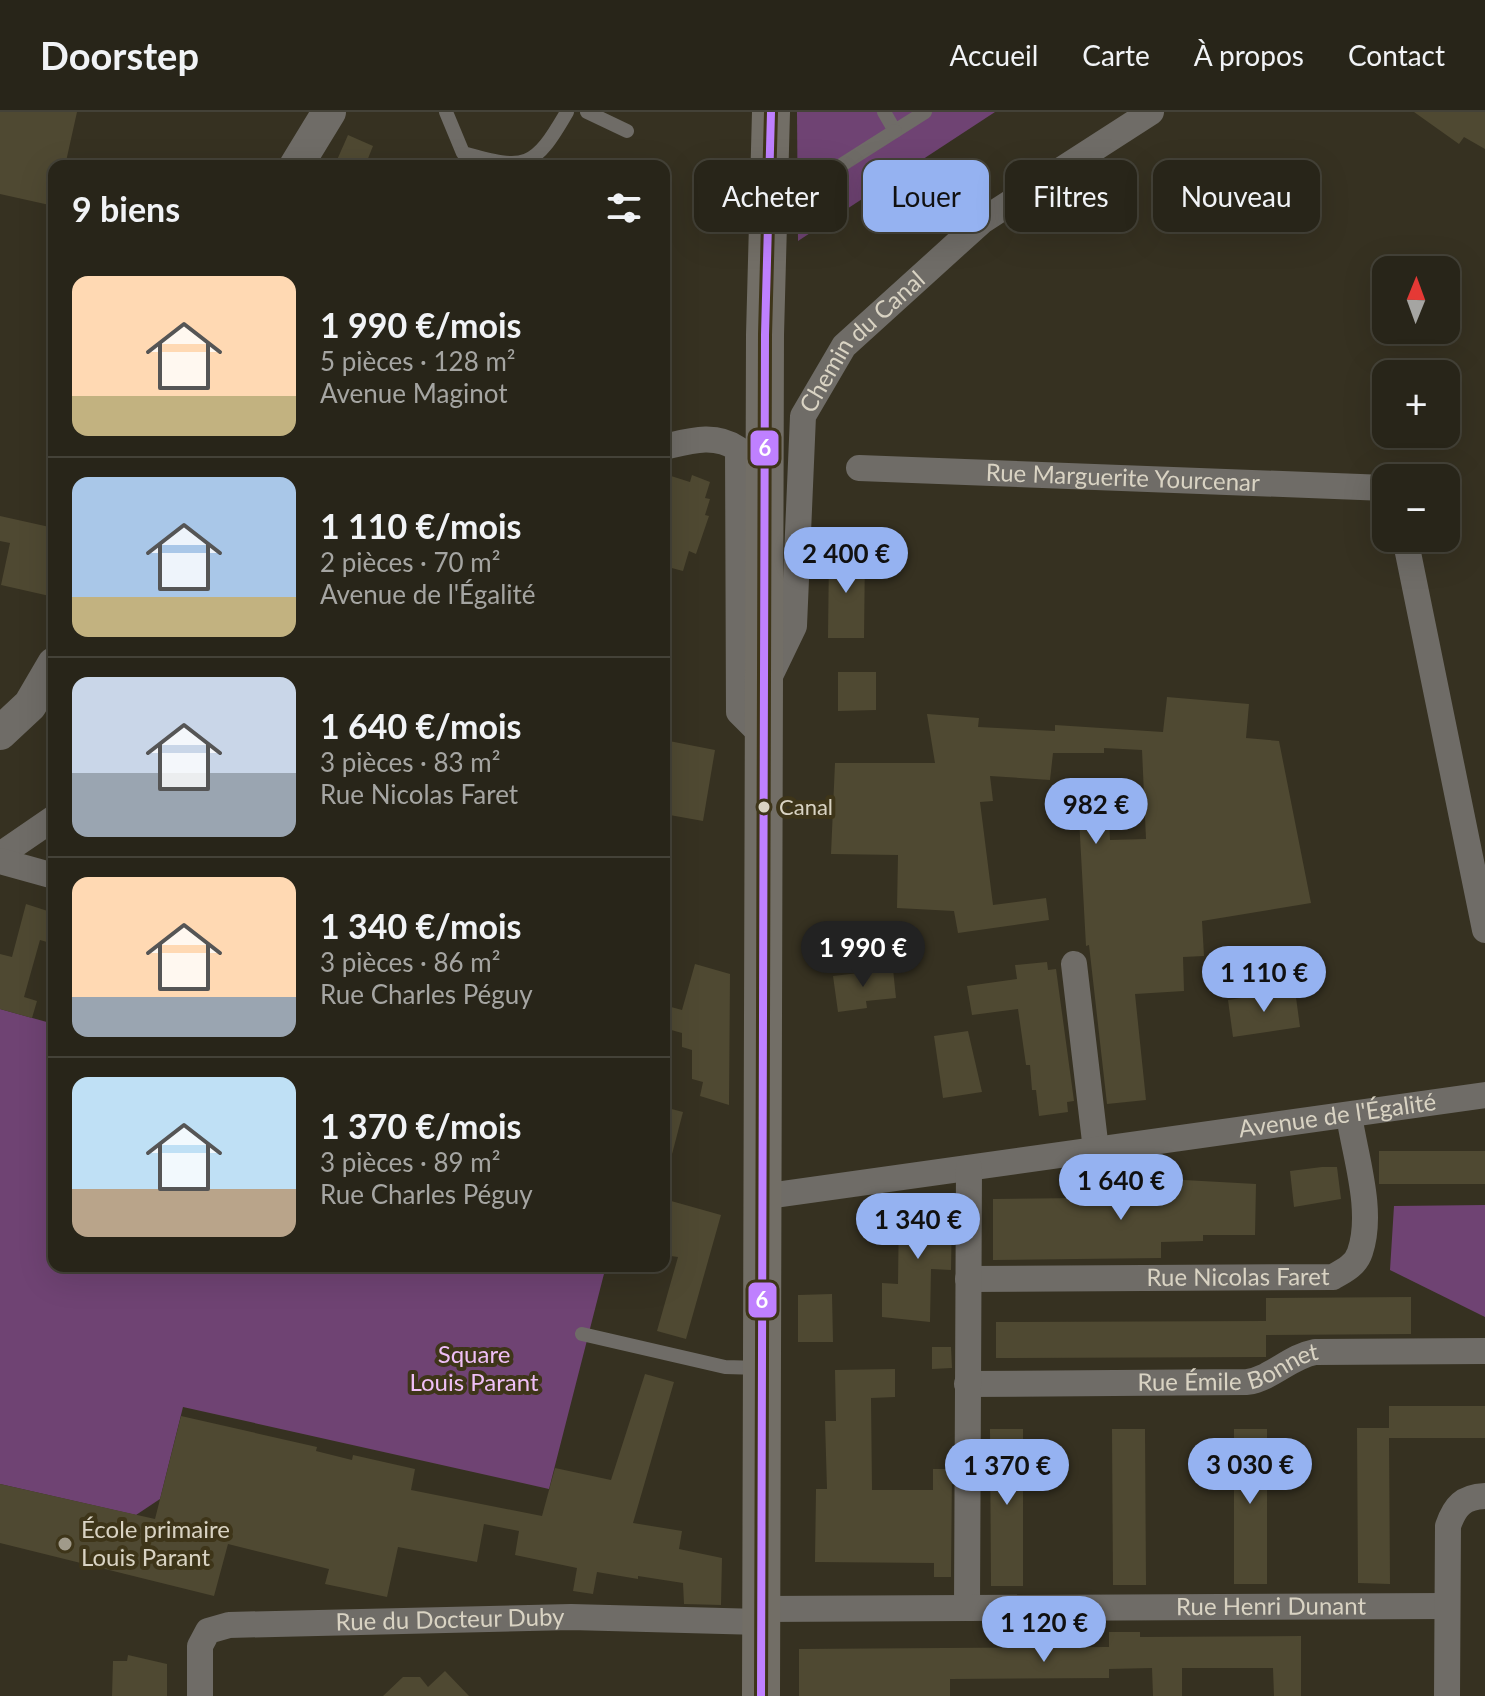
<!DOCTYPE html>
<html lang="fr">
<meta charset="utf-8">
<style>
body{margin:0;font-family:Lato,sans-serif;background:#343126;color:#f1f3f6;height:100vh;display:flex;flex-direction:column;font-size:30px;white-space:nowrap}
*{box-sizing:border-box;margin:0}
p{font-size:26px;color:#a5a5a2}
.icon{flex:none;width:44px;height:44px;fill:none;stroke:currentColor;stroke-width:2;stroke-linecap:round;stroke-linejoin:round}
.map{position:relative;flex:1;overflow:hidden}
.sheet{position:absolute;left:48px;top:48px;width:622px;height:1112px;display:flex;flex-direction:column;background:#282519;border-radius:16px;box-shadow:0 8px 32px #0002,0 0 0 2px #444238}
.sheet>*{flex:none}
.top-card{position:absolute;left:694px;top:48px;width:670px;height:72px;display:flex;gap:16px}
.needle{width:52px;rotate:1deg}
.fabs{position:absolute;left:1372px;top:144px;display:grid;gap:16px}
.fabs a{display:grid;place-items:center;width:88px;height:88px;border-radius:16px;background:#282519;box-shadow:0 8px 32px #0002,0 0 0 2px #444238;font-size:40px}
.price{position:absolute;translate:-50% -68px;padding:0 18px;border-radius:28px;background:#95b2f1;color:#111;font-size:26px;line-height:52px;filter:drop-shadow(0 2px 4px #0008)}
.price::after{content:'';position:absolute;left:50%;top:48px;width:24px;height:18px;margin-left:-12px;background:inherit;clip-path:polygon(0 0,100% 0,50% 100%)}
.price.active{background:#222;color:#fff}
ul{padding:0;list-style:none}
li{display:flex;align-items:center;gap:24px;height:200px;padding:0 24px}
li+li{border-top:2px solid #444238}
li span{display:grid;place-items:center;flex:none;width:224px;height:160px;border-radius:16px;color:#555}
li>.icon{margin-inline-start:auto}
span .icon{width:96px;height:96px;fill:#fffc;stroke-width:1}
li b{font-size:34px}
h2{display:flex;justify-content:space-between;align-items:center;height:96px;padding:0 24px;font-size:34px}
.chip{padding:0 28px;border-radius:16px;background:#282519;box-shadow:0 8px 32px #0002,0 0 0 2px #444238;font-size:28px;line-height:72px}
.chip.active{background:#95b2f1;color:#111}
header{display:flex;align-items:center;gap:48px;box-sizing:border-box;height:112px;padding:0 40px;background:#282519;border-bottom:2px solid #444238}
header strong{font-size:38px}
nav{display:flex;gap:44px;margin-inline-start:auto;font-size:28px}
.map>svg:first-child{display:block}
.green{fill:#6f4373}
.building{fill:#4f4932}
.lines{fill:none;stroke-linecap:round;stroke-linejoin:round}
.service{stroke:#6f6c67;stroke-width:14}
.minor{stroke:#6f6c67;stroke-width:26}
.tertiary{stroke:#6f6c67;stroke-width:34}
.secondary{stroke:#726e66;stroke-width:38}
.bus-1-casing{stroke:#3e3519;stroke-width:14}
.bus-1{stroke:#bf80ff;stroke-width:8}
.bus-dot{fill:#d9d3c3;stroke:#3e3519;stroke-width:3}
.poi-dot{fill:#a09a8a;stroke:#3e3519;stroke-width:3}
.labels{text-anchor:middle;stroke-width:8;stroke-linejoin:round;paint-order:stroke}
.bus-label{font-size:22px;fill:#d9d3c3;stroke:#3e3519;text-anchor:start}
.street-label{font-size:24px;fill:#d9d3c3;stroke:#3e3519}
.park-label{font-size:24px;fill:#efbff6;stroke:#3e3519}
.poi-label{font-size:24px;fill:#d9d3c3;stroke:#3e3519;text-anchor:start}
.line-badge{stroke:#3e3519;stroke-width:3}
.badge-label{font-size:22px;text-anchor:middle;font-weight:bold;fill:#fff}
</style>
<header>
<strong>Doorstep</strong>
<nav><a>Accueil</a><a>Carte</a><a>À propos</a><a>Contact</a></nav>
</header>
<div class="map">
<svg width="1485" height="1584" viewBox="0 0 1485 1584">
<rect width="100%" height="100%" fill="#363121"/>
<g class="green">
<path d="M 797,0 L 995,0 L 798,129 Z"/>
<path d="M 0,897 L 54,912 L 54,1154 L 606,1154 L 549,1377 L 183,1295 L 160,1387 L 136,1403 L 0,1372 Z"/>
<path d="M 1485,1093 L 1485,1205 L 1390,1158 L 1394,1094 Z"/>
</g>
<g class="building">
<path d="M 0,0 L 77,0 L 65,54 L 54,54 L 54,94 L 0,82 Z"/>
<path d="M 1414,0 L 1485,0 L 1485,37 L 1464,25 L 1459,32 Z"/>
<path d="M 348,23 L 373,34 L 365,54 L 350,54 L 337,48 Z"/>
<path d="M 692,363 L 710,370 L 705,386 L 710,387 L 705,403 L 709,404 L 696,442 L 689,439 L 683,459 L 664,454 L 664,384 L 671,364 L 690,370 Z"/>
<path d="M 0,404 L 54,416 L 54,485 L 1,473 L 10,431 L 0,429 Z"/>
<path d="M 829,440 L 865,440 L 864,526 L 828,526 Z"/>
<path d="M 838,560 L 876,560 L 876,598 L 838,599 Z"/>
<path d="M 1167,585 L 1249,592 L 1246,626 L 1279,629 L 1311,791 L 1202,809 L 1204,844 L 1183,845 L 1184,879 L 1135,882 L 1146,988 L 1107,992 L 1089,833 L 1086,834 L 1079,706 L 1109,704 L 1110,728 L 1146,727 L 1142,638 L 1104,636 L 1104,641 L 1053,641 L 1050,668 L 990,664 L 993,689 L 980,690 L 993,793 L 1046,786 L 1049,808 L 958,821 L 954,799 L 897,796 L 898,743 L 831,742 L 835,651 L 935,651 L 927,602 L 979,606 L 978,615 L 1055,619 L 1055,613 L 1163,620 Z"/>
<path d="M 664,628 L 715,638 L 703,709 L 664,702 Z"/>
<path d="M 26,792 L 54,801 L 54,832 L 40,828 L 24,885 L 37,889 L 32,906 L 0,897 L 0,842 L 12,845 Z"/>
<path d="M 1047,850 L 1048,858 L 1056,857 L 1074,989 L 1067,990 L 1068,1000 L 1039,1004 L 1036,978 L 1032,978 L 1030,953 L 1026,953 L 1018,897 L 972,903 L 967,874 L 1017,867 L 1015,853 Z"/>
<path d="M 695,852 L 730,862 L 729,993 L 700,984 L 703,970 L 692,967 L 692,938 L 682,935 L 682,921 L 664,916 L 664,893 L 682,898 Z"/>
<path d="M 893,857 L 896,886 L 866,889 L 867,896 L 838,900 L 833,864 Z"/>
<path d="M 1295,878 L 1300,915 L 1233,925 L 1228,888 Z"/>
<path d="M 968,919 L 982,980 L 943,986 L 934,924 Z"/>
<path d="M 664,995 L 683,1000 L 670,1050 L 664,1050 Z"/>
<rect x="1379" y="1039" width="106" height="33"/>
<path d="M 1322,1055 L 1337,1055 L 1341,1087 L 1294,1095 L 1290,1059 Z"/>
<path d="M 1166,1067 L 1256,1072 L 1255,1123 L 1203,1123 L 1203,1129 L 1161,1130 L 1161,1146 L 993,1148 L 993,1087 L 1165,1085 Z"/>
<path d="M 664,1087 L 721,1103 L 686,1227 L 657,1219 L 678,1145 L 664,1143 Z"/>
<path d="M 924,1089 L 924,1099 L 952,1099 L 951,1158 L 931,1157 L 930,1210 L 882,1205 L 882,1171 L 898,1172 L 899,1092 Z"/>
<path d="M 832,1182 L 833,1230 L 798,1230 L 798,1183 Z"/>
<path d="M 1411,1185 L 1411,1222 L 1266,1223 L 1266,1245 L 996,1246 L 996,1210 L 1266,1209 L 1266,1186 Z"/>
<path d="M 932,1235 L 951,1235 L 952,1256 L 932,1257 Z"/>
<path d="M 895,1257 L 895,1285 L 871,1286 L 872,1378 L 933,1378 L 933,1357 L 952,1357 L 951,1465 L 934,1465 L 934,1451 L 815,1450 L 816,1377 L 827,1377 L 825,1309 L 836,1309 L 835,1258 Z"/>
<path d="M 645,1262 L 674,1270 L 633,1411 L 682,1419 L 679,1437 L 722,1446 L 721,1493 L 684,1492 L 683,1471 L 638,1464 L 638,1467 L 597,1460 L 593,1482 L 573,1479 L 577,1456 L 515,1443 L 519,1419 L 484,1412 L 477,1450 L 398,1435 L 387,1485 L 325,1472 L 329,1457 L 228,1432 L 214,1484 L 0,1431 L 0,1372 L 155,1407 L 181,1304 L 317,1335 L 316,1339 L 352,1348 L 353,1343 L 415,1357 L 411,1378 L 542,1404 L 555,1356 L 611,1368 Z"/>
<path d="M 1389,1294 L 1485,1294 L 1485,1326 L 1389,1326 L 1390,1472 L 1358,1471 L 1357,1316 L 1389,1316 Z"/>
<path d="M 990,1317 L 1023,1317 L 1023,1474 L 991,1474 Z"/>
<path d="M 1112,1317 L 1145,1317 L 1146,1473 L 1113,1473 Z"/>
<rect x="1234" y="1317" width="33" height="155"/>
<path d="M 1109,1520 L 1140,1520 L 1140,1525 L 1301,1524 L 1301,1584 L 1274,1584 L 1273,1556 L 1182,1556 L 1182,1584 L 1153,1584 L 1152,1556 L 1109,1557 L 1109,1566 L 950,1567 L 950,1584 L 799,1584 L 799,1537 L 1109,1535 Z"/>
<path d="M 128,1543 L 167,1552 L 167,1584 L 112,1584 L 113,1549 L 127,1549 Z"/>
<path d="M 445,1559 L 469,1584 L 383,1584 L 403,1565 L 420,1565 L 428,1575 Z"/>
</g>
<g class="lines">
<g class="service">
<path d="M 446,0 L 463,41 C 526,59 534,57 567,0"/>
<path d="M 587,0 L 627,19"/>
<path d="M 884,0 L 895,19 L 925,0"/>
<path d="M 810,73 L 895,19"/>
<path d="M 582,1222 L 725,1255 L 760,1256"/>
</g>
<g class="minor">
<path d="M 664,335 C 690,329 715,321 738,337 L 739,600 L 765,626"/>
<path id="s1" d="M 859,356 L 1386,376"/>
<path d="M 1405,426 L 1485,818"/>
<path id="s2" d="M 768,568 L 794,514 L 803,304 L 844,234 L 982,109 L 1151,0"/>
<path d="M 0,743 L 54,706"/>
<path d="M 0,749 L 54,764"/>
<path d="M 1074,852 L 1096,1038"/>
<path id="s3" d="M 761,1085 L 1485,983"/>
<path id="s4" d="M 968,1167 L 1333,1165 C 1344,1159 1356,1153 1360,1140 C 1374,1099 1355,1044 1349,1003"/>
<path id="s5" d="M 967,1272 L 1247,1270 C 1273,1266 1289,1245 1315,1240 L 1485,1239"/>
<path d="M 967,1496 L 969,1056"/>
<path id="s6" d="M 761,1497 L 1446,1494"/>
<path id="s7" d="M 200,1584 L 200,1534 L 208,1519 L 229,1513 L 571,1505 L 761,1510"/>
<path d="M 1447,1584 L 1448,1414 C 1455,1394 1463,1385 1485,1384"/>
</g>
<g class="tertiary">
<path d="M 296,54 L 329,0"/>
<path d="M 0,621 L 30,593 L 54,552"/>
</g>
<path class="secondary" d="M 761,1584 L 765,223 L 771,0"/>
<g class="bus-1-casing">
<path id="bus-1" d="M 761,1584 L 765,223 L 771,0"/>
</g>
<use href="#bus-1" class="bus-1"/>
</g>
<circle class="bus-dot" cx="764" cy="695" r="7"/>
<circle class="poi-dot" cx="65" cy="1432" r="8"/>
<g class="labels">
<g class="bus-label">
<text x="779" y="703">Canal</text>
</g>
<g class="street-label">
<text dy="8" stroke="none"><textPath href="#s2" startOffset="366">Chemin du Canal</textPath></text>
<text dy="8" stroke="none"><textPath href="#s1" startOffset="264">Rue Marguerite Yourcenar</textPath></text>
<text dy="8" stroke="none"><textPath href="#s3" startOffset="582">Avenue de l'Égalité</textPath></text>
<text dy="8" stroke="none"><textPath href="#s4" startOffset="270">Rue Nicolas Faret</textPath></text>
<text dy="8" stroke="none"><textPath href="#s5" startOffset="264">Rue Émile Bonnet</textPath></text>
<text dy="8" stroke="none"><textPath href="#s6" startOffset="510">Rue Henri Dunant</textPath></text>
<text dy="8" stroke="none"><textPath href="#s7" startOffset="310">Rue du Docteur Duby</textPath></text>
</g>
<g class="park-label">
<text x="474" y="1251">Square<tspan x="474" dy="28">Louis Parant</tspan></text>
</g>
<g class="poi-label">
<text x="81" y="1426">École primaire<tspan x="81" dy="28">Louis Parant</tspan></text>
</g>
</g>
<g class="line-badge">
<rect x="749" y="317" width="31" height="38" rx="8" fill="#bf80ff"/>
<rect x="747" y="1169" width="31" height="38" rx="8" fill="#bf80ff"/>
</g>
<g class="badge-label">
<text x="765" y="344">6</text>
<text x="762" y="1196">6</text>
</g>
</svg>
<div class="fabs">
<a><svg class="needle" viewBox="-14 -14 28 28"><path d="M0-13l5 13h-10z" fill="#e53935"/><path d="M0 13l5-13h-10z" fill="#a5a5a2"/></svg></a>
<a>+</a>
<a>−</a>
</div>
<b class="price" style="left:846px;top:483px">2 400 €</b>
<b class="price" style="left:1096px;top:734px">982 €</b>
<b class="price active" style="left:863px;top:877px">1 990 €</b>
<b class="price" style="left:1264px;top:902px">1 110 €</b>
<b class="price" style="left:1121px;top:1110px">1 640 €</b>
<b class="price" style="left:918px;top:1149px">1 340 €</b>
<b class="price" style="left:1250px;top:1394px">3 030 €</b>
<b class="price" style="left:1007px;top:1395px">1 370 €</b>
<b class="price" style="left:1044px;top:1552px">1 120 €</b>
<div class="top-card">
<a class="chip">Acheter</a>
<a class="chip active">Louer</a>
<a class="chip">Filtres</a>
<a class="chip">Nouveau</a>
</div>
<section class="sheet">
<h2>9 biens<svg class="icon" aria-label="filters" viewBox="0 0 24 24"><path d="M4 7h16M4 17h16"/><circle cx="9" cy="7" r="2"/><circle cx="15" cy="17" r="2"/></svg></h2>
<ul>
<li><span style="background:linear-gradient(#ffd9b3 75%,#c2b280 0)"><svg class="icon" aria-label="home" viewBox="0 0 24 24"><path d="M3 11l9-7 9 7M6 9v11h12V9"/></svg></span><div><b>1 990 €/mois</b><p>5 pièces · 128 m²</p><p>Avenue Maginot</p></div></li>
<li><span style="background:linear-gradient(#a9c7e8 75%,#c2b280 0)"><svg class="icon" aria-label="home" viewBox="0 0 24 24"><path d="M3 11l9-7 9 7M6 9v11h12V9"/></svg></span><div><b>1 110 €/mois</b><p>2 pièces · 70 m²</p><p>Avenue de l'Égalité</p></div></li>
<li><span style="background:linear-gradient(#c9d6e8 60%,#9aa5b1 0)"><svg class="icon" aria-label="home" viewBox="0 0 24 24"><path d="M3 11l9-7 9 7M6 9v11h12V9"/></svg></span><div><b>1 640 €/mois</b><p>3 pièces · 83 m²</p><p>Rue Nicolas Faret</p></div></li>
<li><span style="background:linear-gradient(#ffd9b3 75%,#9aa5b1 0)"><svg class="icon" aria-label="home" viewBox="0 0 24 24"><path d="M3 11l9-7 9 7M6 9v11h12V9"/></svg></span><div><b>1 340 €/mois</b><p>3 pièces · 86 m²</p><p>Rue Charles Péguy</p></div></li>
<li><span style="background:linear-gradient(#bfe0f5 70%,#b9a48a 0)"><svg class="icon" aria-label="home" viewBox="0 0 24 24"><path d="M3 11l9-7 9 7M6 9v11h12V9"/></svg></span><div><b>1 370 €/mois</b><p>3 pièces · 89 m²</p><p>Rue Charles Péguy</p></div></li>
</ul>
</section>
</div>
